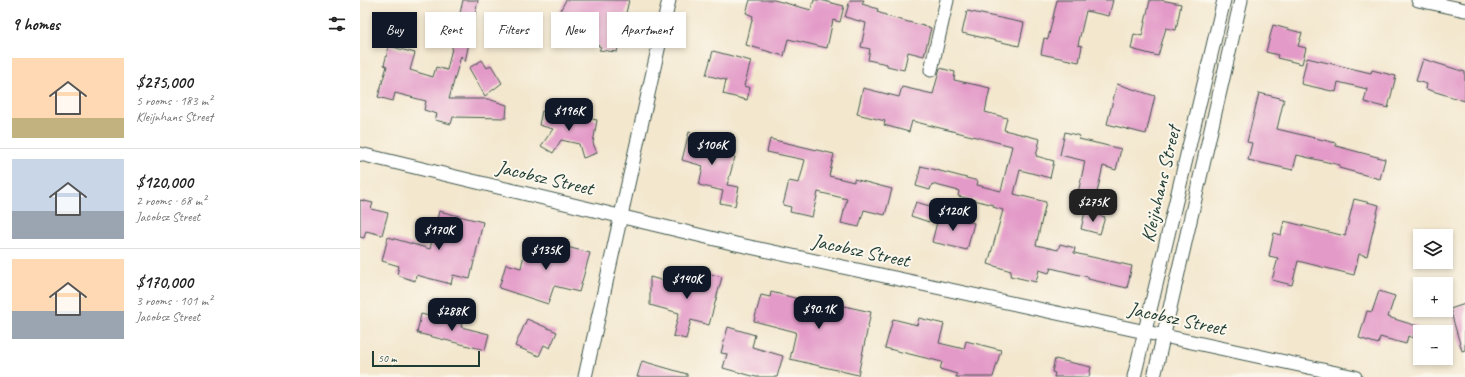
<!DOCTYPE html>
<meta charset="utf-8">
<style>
body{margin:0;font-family:Caveat,sans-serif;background:#f6f6f6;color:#222;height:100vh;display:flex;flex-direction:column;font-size:15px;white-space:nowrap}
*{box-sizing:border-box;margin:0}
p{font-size:13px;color:#767676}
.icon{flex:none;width:22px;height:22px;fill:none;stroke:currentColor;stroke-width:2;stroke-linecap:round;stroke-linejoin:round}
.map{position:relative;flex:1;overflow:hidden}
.drawer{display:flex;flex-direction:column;background:#fff;width:360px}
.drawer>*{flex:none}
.top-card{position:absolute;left:12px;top:12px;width:380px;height:36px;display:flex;gap:8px}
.buttons{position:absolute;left:1053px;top:229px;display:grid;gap:8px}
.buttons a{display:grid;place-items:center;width:40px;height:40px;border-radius:0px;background:#fff;box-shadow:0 2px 6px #0003;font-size:20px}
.scale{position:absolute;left:12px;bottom:10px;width:108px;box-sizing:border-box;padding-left:4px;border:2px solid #1f3d34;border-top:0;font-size:11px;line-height:14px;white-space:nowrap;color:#1f3d34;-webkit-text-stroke:3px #fbf7ec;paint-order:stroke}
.price{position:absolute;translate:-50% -34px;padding:0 9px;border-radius:8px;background:#111827;color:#fff;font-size:13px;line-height:26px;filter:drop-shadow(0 1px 2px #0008)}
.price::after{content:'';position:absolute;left:50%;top:24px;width:12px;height:9px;margin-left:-6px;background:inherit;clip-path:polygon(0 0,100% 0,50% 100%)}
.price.on{background:#222;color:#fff}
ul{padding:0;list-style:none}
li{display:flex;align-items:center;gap:12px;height:100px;padding:0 12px}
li+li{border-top:1px solid #e0e0e0}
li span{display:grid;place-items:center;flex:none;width:112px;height:80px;border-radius:0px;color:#555}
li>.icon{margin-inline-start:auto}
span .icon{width:48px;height:48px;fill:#fffc;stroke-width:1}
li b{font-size:17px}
h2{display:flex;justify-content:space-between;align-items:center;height:48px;padding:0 12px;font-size:17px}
.tag{padding:0 14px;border-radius:0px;background:#fff;box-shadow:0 2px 6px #0003;font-size:14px;line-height:36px}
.tag.on{background:#111827;color:#fff}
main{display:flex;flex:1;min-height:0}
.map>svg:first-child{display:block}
.building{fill:#e39ac8}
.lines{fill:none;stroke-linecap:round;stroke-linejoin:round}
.minor-casing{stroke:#3f564b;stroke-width:15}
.minor{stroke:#fff;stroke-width:13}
.labels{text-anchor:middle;stroke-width:4;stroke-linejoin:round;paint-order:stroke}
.street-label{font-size:20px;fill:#1f3d34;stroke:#fbf7ec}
</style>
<main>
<section class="drawer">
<h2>9 homes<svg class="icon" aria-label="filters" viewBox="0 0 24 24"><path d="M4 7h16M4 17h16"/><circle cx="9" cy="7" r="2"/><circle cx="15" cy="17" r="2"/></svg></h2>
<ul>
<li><span style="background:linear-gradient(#ffd9b3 75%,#c2b280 0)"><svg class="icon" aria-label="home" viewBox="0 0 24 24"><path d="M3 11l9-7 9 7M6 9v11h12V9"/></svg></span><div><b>$275,000</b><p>5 rooms · 183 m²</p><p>Kleijnhans Street</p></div></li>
<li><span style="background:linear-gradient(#c9d6e8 65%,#9aa5b1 0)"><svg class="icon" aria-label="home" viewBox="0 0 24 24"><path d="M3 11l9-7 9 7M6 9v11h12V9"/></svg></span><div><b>$120,000</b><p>2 rooms · 68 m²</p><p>Jacobsz Street</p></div></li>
<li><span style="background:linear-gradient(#ffd9b3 65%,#9aa5b1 0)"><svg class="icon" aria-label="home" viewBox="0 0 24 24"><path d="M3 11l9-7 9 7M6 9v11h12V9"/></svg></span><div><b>$170,000</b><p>3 rooms · 101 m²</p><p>Jacobsz Street</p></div></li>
</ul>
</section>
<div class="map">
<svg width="1105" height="377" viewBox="0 0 1105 377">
<rect width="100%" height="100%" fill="#fbf7ec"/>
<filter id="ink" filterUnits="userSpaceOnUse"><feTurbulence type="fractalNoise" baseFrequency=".025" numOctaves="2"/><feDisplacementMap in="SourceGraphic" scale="8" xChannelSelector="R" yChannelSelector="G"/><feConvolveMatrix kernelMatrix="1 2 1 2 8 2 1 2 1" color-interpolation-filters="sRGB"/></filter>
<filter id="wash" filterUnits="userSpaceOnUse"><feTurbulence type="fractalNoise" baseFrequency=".012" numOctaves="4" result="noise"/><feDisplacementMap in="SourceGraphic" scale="16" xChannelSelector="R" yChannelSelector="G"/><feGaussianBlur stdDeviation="0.9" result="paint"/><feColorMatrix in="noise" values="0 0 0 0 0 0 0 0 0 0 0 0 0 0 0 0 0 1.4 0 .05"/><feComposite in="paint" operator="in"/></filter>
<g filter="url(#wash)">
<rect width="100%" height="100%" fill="#f3e7ce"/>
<g id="blocks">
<g class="building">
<path d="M 103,0 L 118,0 L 105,62 L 101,56 L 89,99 L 128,99 L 147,105 L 146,118 L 93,117 L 91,124 L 75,120 L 77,114 L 64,110 L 66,101 L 35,93 L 33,101 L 18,97 L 27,66 L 24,65 L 29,46 L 55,53 L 50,70 L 73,77 L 76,67 L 87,70 Z"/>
<path d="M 206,0 L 269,0 L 257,52 L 239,50 L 241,47 L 205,29 L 208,24 L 196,18 Z"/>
<path d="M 390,0 L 414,0 L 451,10 L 454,0 L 460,0 L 484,6 L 480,22 L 473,20 L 467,48 L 428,39 L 424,56 L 386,45 L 393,16 L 386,13 Z"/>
<path d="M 490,0 L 504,0 L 502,4 L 518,9 L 517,12 L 526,15 L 526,16 L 571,28 L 564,56 L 548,52 L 544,70 L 527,66 L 527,64 L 508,60 L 510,49 L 501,47 L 506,23 L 485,17 Z"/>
<path d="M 697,0 L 753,0 L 749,16 L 726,11 L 718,45 L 722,46 L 719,62 L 681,54 L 684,38 L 688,39 Z"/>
<path d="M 790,0 L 801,0 L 821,4 L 816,30 L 806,28 L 798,56 L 771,49 L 774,34 L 782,36 Z"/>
<path d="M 607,11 L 664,23 L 659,46 L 602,33 Z"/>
<path d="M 913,25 L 942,33 L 938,46 L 946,48 L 942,64 L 917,58 L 918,55 L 906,52 Z"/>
<path d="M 353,51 L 391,61 L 384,86 L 390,88 L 387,100 L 363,94 L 366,80 L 346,75 Z"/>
<path d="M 947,58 L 1011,73 L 1012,70 L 1036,76 L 1028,108 L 1004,102 L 1007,89 L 978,82 L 976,92 L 941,84 Z"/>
<path d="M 1063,59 L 1105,72 L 1105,101 L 1066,89 L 1067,84 L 1056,81 Z"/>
<path d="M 122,60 L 127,68 L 131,65 L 142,83 L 125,96 L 109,68 Z"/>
<path d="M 580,68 L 595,72 L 594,80 L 630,88 L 625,112 L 647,118 L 644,130 L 680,139 L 676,156 L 694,161 L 690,178 L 660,170 L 654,194 L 686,202 L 676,245 L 698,250 L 700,244 L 715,248 L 714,253 L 772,266 L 767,288 L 728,279 L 728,277 L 691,268 L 689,273 L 679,270 L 676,282 L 650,276 L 651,271 L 628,264 L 643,210 L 633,207 L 634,205 L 598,196 L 599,191 L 572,184 L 570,190 L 556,186 L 561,166 L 618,181 L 617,185 L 641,191 L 652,146 L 552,121 L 549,132 L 524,125 L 525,121 L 497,114 L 503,88 L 539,97 L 542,87 L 573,94 Z"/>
<path d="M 757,84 L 795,96 L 786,134 L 747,124 Z"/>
<path d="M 899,93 L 924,99 L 917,129 L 976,143 L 976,146 L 1025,159 L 1020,179 L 979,168 L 980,165 L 937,155 L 933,170 L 888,160 L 892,143 L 887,142 Z"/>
<path d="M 182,111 L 237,120 L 233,143 L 237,153 L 223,158 L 219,144 L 201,140 L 193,153 L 181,146 L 193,129 L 179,125 Z"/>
<path d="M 329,132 L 346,137 L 344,143 L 369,150 L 368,155 L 375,157 L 367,185 L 379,187 L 375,206 L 360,203 L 363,191 L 339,185 L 343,166 L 322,160 Z"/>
<path d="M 705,132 L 720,136 L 719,139 L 761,149 L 756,170 L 743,166 L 734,206 L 716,202 L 725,161 L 700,155 Z"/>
<path d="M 410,139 L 474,154 L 469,176 L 494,182 L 494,179 L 532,189 L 525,215 L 504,210 L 499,227 L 481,223 L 487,199 L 458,192 L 452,217 L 430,212 L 431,207 L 423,205 L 429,181 L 439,183 L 445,160 L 407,152 Z"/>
<path d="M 994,199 L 1019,205 L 1007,256 L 999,254 L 994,275 L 938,261 L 932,285 L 912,280 L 918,258 L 909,256 L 914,233 L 921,235 L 924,221 L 985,236 Z"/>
<path d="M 0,200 L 13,203 L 11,209 L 28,213 L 22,235 L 6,231 L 4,238 L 0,237 Z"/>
<path d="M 556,202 L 573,207 L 569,222 L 551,216 Z"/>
<path d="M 79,211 L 123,222 L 110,279 L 93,275 L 91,284 L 56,275 L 55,281 L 37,275 L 39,266 L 22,261 L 28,237 L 70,249 Z"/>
<path d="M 725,212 L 745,217 L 740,234 L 721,229 Z"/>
<path d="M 579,214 L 614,223 L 607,250 L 572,242 Z"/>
<path d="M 168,237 L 230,253 L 219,292 L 194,286 L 188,304 L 139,288 L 146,264 L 161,268 Z"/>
<path d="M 335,270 L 362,277 L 349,325 L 331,320 L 326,339 L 313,336 L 319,313 L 290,305 L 290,277 L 330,288 Z"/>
<path d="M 1019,291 L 1035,296 L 1028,317 L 1057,326 L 1053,338 L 1048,336 L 1046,344 L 1020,337 L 1018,344 L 999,338 L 1007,311 L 1012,312 Z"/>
<path d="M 411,292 L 443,300 L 444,297 L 511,312 L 498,375 L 430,359 L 436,332 L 394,321 L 401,295 L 410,297 Z"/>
<path d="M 1105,304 L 1105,350 L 1102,351 L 1090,309 Z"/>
<path d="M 61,314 L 102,324 L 101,327 L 129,334 L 125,350 L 57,333 Z"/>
<path d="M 559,318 L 584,324 L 579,343 L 604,349 L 606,341 L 641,350 L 633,377 L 596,377 L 597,374 L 580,369 L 582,362 L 525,348 L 533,319 L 557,325 Z"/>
<path d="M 167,319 L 197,332 L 190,348 L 184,345 L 179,356 L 155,346 Z"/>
<path d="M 368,327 L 395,335 L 392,347 L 423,356 L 417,377 L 396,377 L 363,368 L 367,354 L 361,353 Z"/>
<path d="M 695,359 L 731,367 L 729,377 L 694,377 L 695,373 L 692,372 Z"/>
<path d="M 282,361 L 327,374 L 327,377 L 277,377 Z"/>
</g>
</g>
</g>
<g filter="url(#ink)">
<use href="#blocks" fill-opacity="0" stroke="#3f564b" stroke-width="1"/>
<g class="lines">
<g class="minor-casing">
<g id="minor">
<path d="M 1058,0 L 1105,10"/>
<path d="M 571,70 L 587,0"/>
<path d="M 0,154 L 376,244 L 995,377"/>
<path d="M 225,377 L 309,0"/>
<path d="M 774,377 L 864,0"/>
<path d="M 794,377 L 881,0"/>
</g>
</g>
<use href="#minor" class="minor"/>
</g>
</g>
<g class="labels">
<g class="street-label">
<text transform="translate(185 177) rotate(13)" y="7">Jacobsz Street</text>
<text transform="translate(800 184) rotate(-77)" y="7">Kleijnhans Street</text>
<text transform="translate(501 250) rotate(12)" y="7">Jacobsz Street</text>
<text transform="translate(817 318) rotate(12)" y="7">Jacobsz Street</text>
</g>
</g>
</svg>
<div class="buttons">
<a><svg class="icon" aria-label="layers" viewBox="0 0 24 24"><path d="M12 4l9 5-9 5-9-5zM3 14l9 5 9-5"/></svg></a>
<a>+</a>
<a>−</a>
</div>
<div class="scale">50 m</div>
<b class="price" style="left:209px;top:132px">$196K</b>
<b class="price" style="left:352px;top:166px">$106K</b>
<b class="price on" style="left:733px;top:223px">$275K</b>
<b class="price" style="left:593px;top:232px">$120K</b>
<b class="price" style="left:79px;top:251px">$170K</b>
<b class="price" style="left:186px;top:271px">$135K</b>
<b class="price" style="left:327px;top:300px">$140K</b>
<b class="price" style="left:459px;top:330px">$90.1K</b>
<b class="price" style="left:92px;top:332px">$288K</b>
<div class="top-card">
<a class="tag on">Buy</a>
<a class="tag">Rent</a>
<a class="tag">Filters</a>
<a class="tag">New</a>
<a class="tag">Apartment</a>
</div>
</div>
</main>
